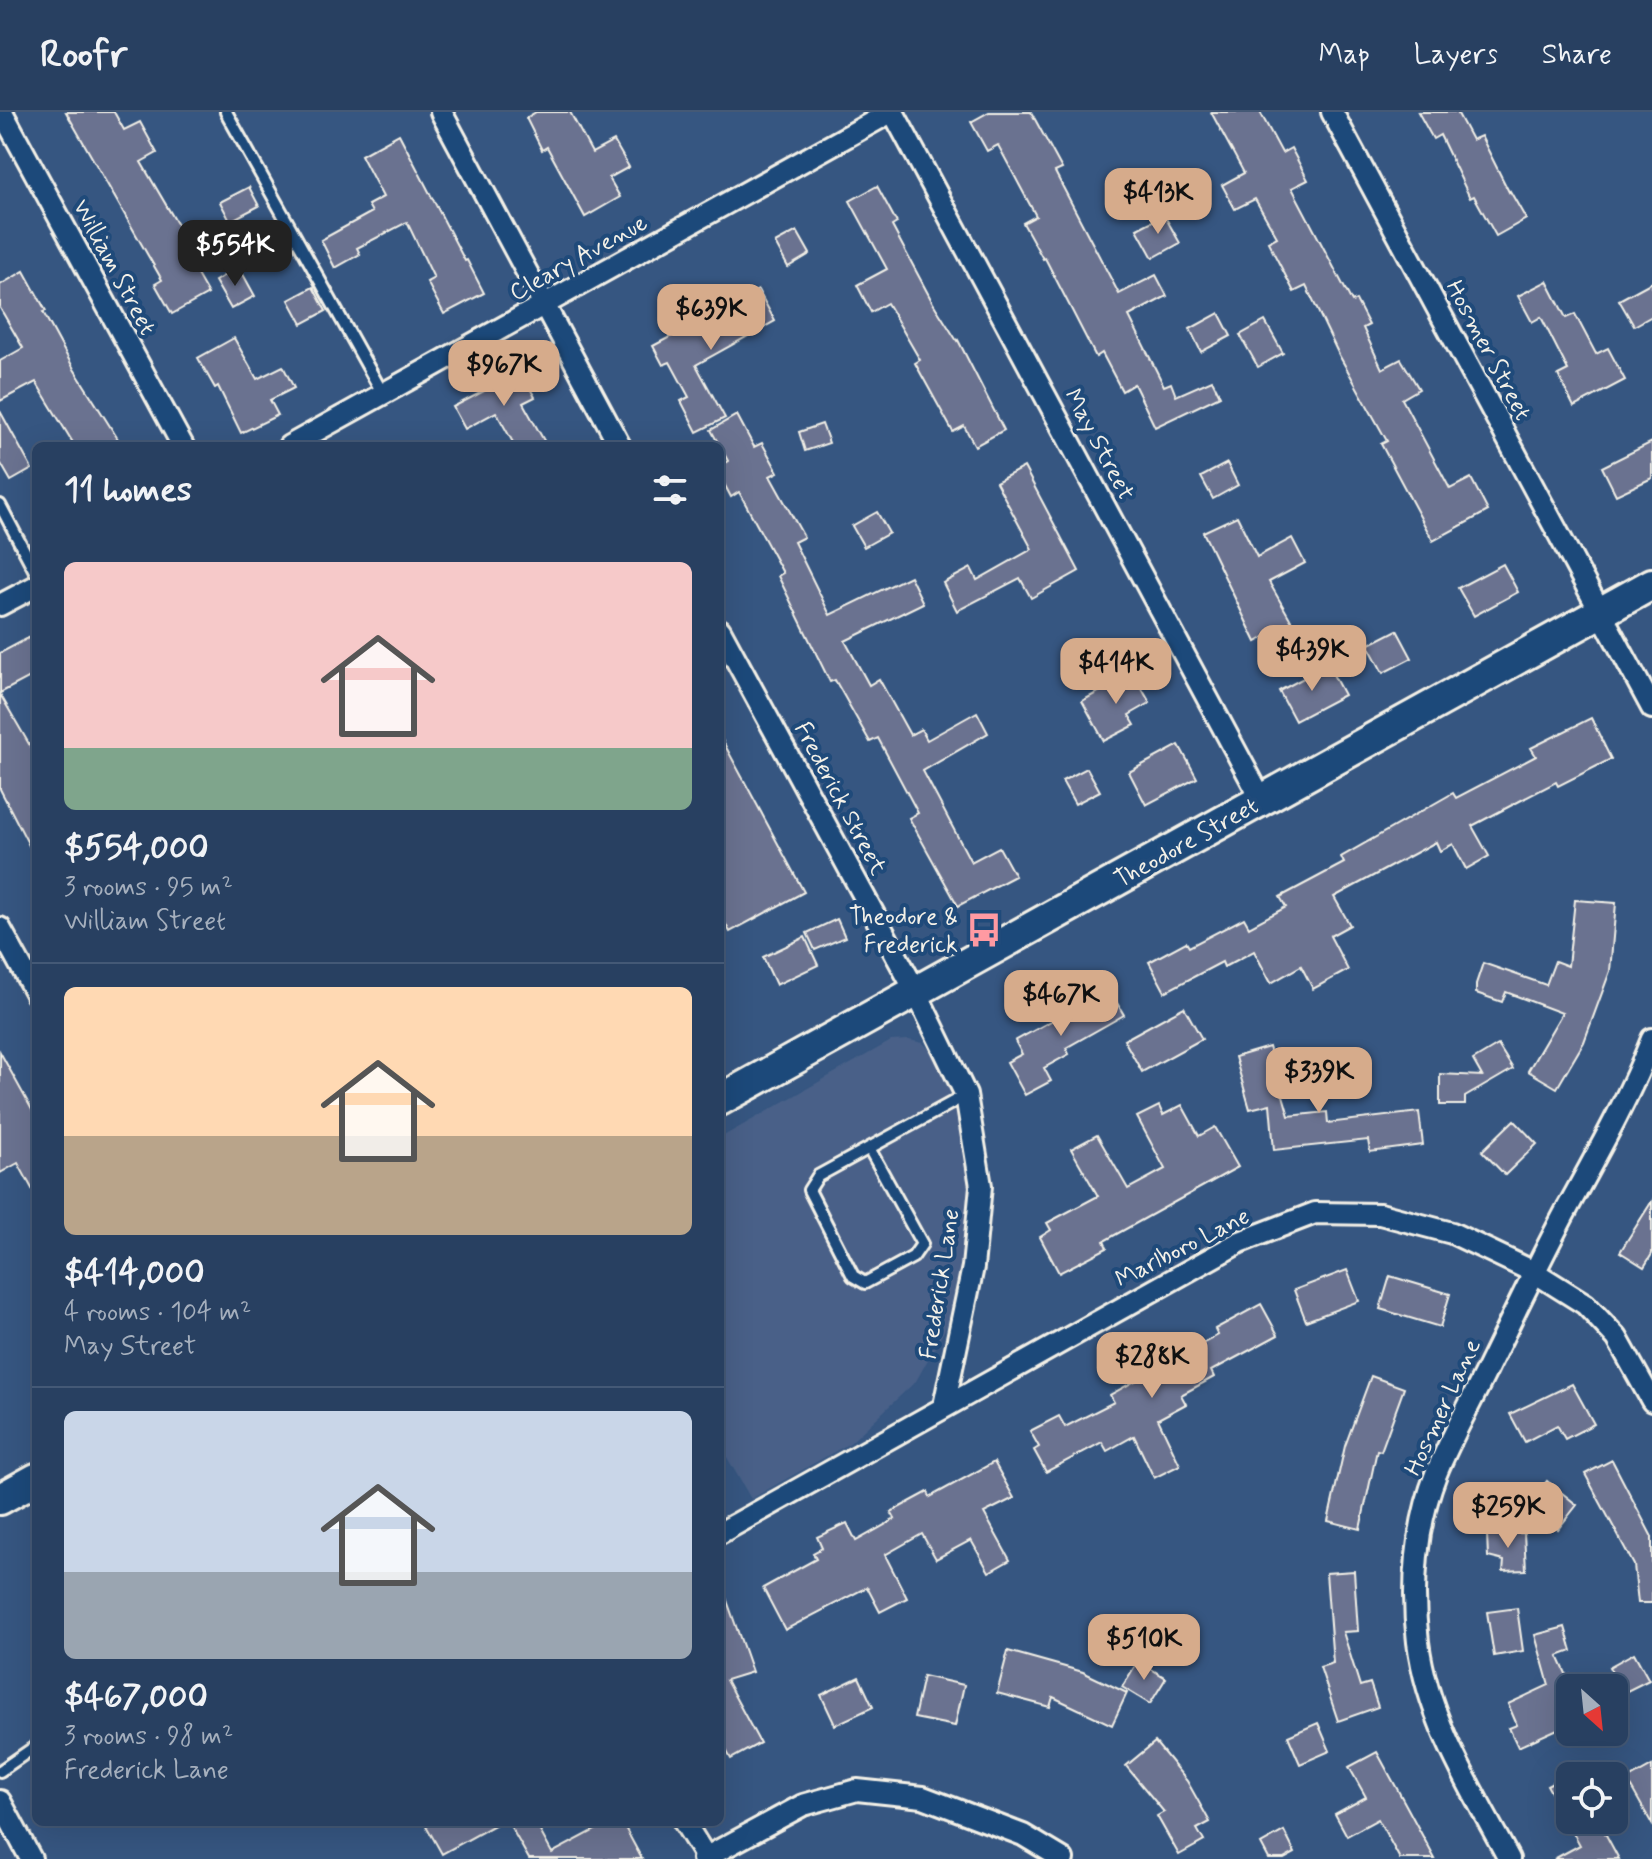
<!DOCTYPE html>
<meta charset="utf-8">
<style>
body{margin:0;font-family:Mynerve,sans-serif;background:#304767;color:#f1f3f6;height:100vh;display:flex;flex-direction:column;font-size:30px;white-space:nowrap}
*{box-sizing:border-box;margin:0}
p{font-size:26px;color:#a5afbd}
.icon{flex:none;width:44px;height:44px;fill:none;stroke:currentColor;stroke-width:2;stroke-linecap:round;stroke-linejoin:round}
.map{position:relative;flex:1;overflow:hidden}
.panel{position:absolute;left:32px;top:330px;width:692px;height:1384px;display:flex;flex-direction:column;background:#284061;border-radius:12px;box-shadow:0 8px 32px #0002,0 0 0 2px #445976}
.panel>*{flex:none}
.needle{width:52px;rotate:153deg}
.tools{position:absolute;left:1556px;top:1562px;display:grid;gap:16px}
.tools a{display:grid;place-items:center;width:72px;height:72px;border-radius:12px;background:#284061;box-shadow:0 8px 32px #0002,0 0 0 2px #445976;font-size:40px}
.price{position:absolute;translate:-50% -68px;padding:0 18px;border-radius:16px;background:#d6ab8b;color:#111;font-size:26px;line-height:52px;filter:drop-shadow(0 2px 4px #0008)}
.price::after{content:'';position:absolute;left:50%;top:48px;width:24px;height:18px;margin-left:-12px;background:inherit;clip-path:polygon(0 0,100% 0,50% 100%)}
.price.on{background:#222;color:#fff}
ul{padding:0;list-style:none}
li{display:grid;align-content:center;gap:16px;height:424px;padding:0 32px}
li+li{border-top:2px solid #445976}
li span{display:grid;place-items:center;height:248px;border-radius:12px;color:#555}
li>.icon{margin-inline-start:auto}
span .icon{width:144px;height:144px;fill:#fffc;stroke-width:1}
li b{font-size:34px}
h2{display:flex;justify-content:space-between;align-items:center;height:96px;padding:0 32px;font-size:34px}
header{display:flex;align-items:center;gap:48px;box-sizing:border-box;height:112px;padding:0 40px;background:#284061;border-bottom:2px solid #445976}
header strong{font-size:38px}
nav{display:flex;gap:44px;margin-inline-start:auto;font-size:28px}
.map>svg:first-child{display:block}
.built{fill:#496188}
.building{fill:#6b7290;stroke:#f4f1e8;stroke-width:2}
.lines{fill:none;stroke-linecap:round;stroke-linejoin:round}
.lane-casing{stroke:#f4f1e8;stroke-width:16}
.street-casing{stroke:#f4f1e8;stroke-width:26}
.secondary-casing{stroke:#f4f1e8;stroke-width:36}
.lane{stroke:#1f4a7a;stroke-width:10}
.street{stroke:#1f4a7a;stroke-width:20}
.secondary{stroke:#1f4a7a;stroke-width:30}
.labels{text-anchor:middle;stroke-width:8;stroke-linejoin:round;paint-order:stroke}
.street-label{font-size:24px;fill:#f4f1e8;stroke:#1f4a7a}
.poi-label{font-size:24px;fill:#f4f1e8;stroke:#1f4a7a;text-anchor:end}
</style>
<header>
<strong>Roofr</strong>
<nav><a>Map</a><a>Layers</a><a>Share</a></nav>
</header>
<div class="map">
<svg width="1652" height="1747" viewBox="0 0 1652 1747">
<rect width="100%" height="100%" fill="#365681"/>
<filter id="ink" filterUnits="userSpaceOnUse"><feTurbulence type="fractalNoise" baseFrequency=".0125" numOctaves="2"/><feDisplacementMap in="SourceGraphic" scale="16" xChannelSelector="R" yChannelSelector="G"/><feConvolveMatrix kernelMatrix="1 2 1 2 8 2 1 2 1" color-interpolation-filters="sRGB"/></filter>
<g filter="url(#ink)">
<path class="built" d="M 909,928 L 923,931 L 940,948 L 953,969 L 972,1056 L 963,1156 L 949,1210 L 916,1269 L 850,1331 L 751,1387 L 720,1333 L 720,1026 L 891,929 Z"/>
<g class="building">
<path d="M 66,0 L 114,0 L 124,18 L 140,10 L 157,41 L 141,50 L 186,127 L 179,131 L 208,182 L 172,202 L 155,172 L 162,168 Z"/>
<path d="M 536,0 L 570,0 L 592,41 L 614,29 L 629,55 L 609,66 L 620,85 L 585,105 L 547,35 L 542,38 L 526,6 Z"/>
<path d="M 989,0 L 1031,0 L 1062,57 L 1055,60 L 1119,182 L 1156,163 L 1167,184 L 1129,204 L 1164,274 L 1171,271 L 1176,284 L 1212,268 L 1220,284 L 1155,315 L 1134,272 L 1122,279 L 1102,241 L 1096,245 L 1045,146 L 1043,147 L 1023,111 L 1036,104 L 998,33 L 987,39 L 971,10 Z"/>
<path d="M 1211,0 L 1260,0 L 1282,41 L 1291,36 L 1308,68 L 1292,76 L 1352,190 L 1356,188 L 1369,213 L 1363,216 L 1382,257 L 1401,247 L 1419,277 L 1402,287 L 1450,377 L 1471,366 L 1488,399 L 1433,429 L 1381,332 L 1387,329 L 1339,243 L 1306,174 L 1294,180 L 1268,130 L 1277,125 L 1255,87 L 1235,97 L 1222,73 L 1244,61 Z"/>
<path d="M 1418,0 L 1457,0 L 1472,28 L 1481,24 L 1509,80 L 1510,79 L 1526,107 L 1496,124 L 1474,84 L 1470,86 L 1440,23 L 1433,27 Z"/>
<path d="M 399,22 L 465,149 L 467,148 L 484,181 L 444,202 L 427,170 L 434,166 L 407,110 L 357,136 L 360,142 L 335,156 L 321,128 L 372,100 L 368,93 L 383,85 L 361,43 Z"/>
<path d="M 877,74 L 897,111 L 892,114 L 933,191 L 957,229 L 958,228 L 1004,318 L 975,334 L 964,314 L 953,320 L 915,251 L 920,248 L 887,191 L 871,200 L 857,173 L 887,157 L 850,89 Z"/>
<path d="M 249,75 L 259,94 L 230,109 L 220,90 Z"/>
<path d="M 1164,103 L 1180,131 L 1153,146 L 1137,117 Z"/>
<path d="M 797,119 L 810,142 L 788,155 L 775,131 Z"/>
<path d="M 239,155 L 255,184 L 231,197 L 215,169 Z"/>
<path d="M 24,159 L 46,199 L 43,200 L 74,257 L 118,327 L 104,334 L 75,334 L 36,270 L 0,289 L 0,249 L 23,236 L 0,196 L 0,173 Z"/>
<path d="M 1547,169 L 1566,206 L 1575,202 L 1596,242 L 1608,236 L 1625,268 L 1574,295 L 1558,263 L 1568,258 L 1541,205 L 1532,210 L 1518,184 Z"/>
<path d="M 1652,170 L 1652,204 L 1634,214 L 1619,188 Z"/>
<path d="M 313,175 L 326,199 L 302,212 L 289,188 Z"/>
<path d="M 758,178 L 775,209 L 696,253 L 725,306 L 697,320 L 681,289 L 689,285 L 670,250 L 663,253 L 653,234 Z"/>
<path d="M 1219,201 L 1231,224 L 1201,240 L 1190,217 Z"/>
<path d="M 1265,209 L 1283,241 L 1258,255 L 1240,223 Z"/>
<path d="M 234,226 L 257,267 L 283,254 L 294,276 L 270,288 L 278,303 L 241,321 L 218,274 L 215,276 L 198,246 Z"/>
<path d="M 516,253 L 535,285 L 523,291 L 547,334 L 515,334 L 496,300 L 465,317 L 453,295 L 484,279 L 480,273 Z"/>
<path d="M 0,299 L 32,357 L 11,369 L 0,350 Z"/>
<path d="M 737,303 L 754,335 L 762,331 L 778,360 L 770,364 L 804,425 L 794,430 L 830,503 L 910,464 L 923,491 L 845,529 L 869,573 L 879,567 L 910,623 L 921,617 L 927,628 L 977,600 L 988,621 L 923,659 L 971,750 L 999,735 L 1015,764 L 958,794 L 909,706 L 918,701 L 878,626 L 870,630 L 835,568 L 830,570 L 778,464 L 783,461 L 739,380 L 731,385 L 720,364 L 720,354 L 728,349 L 711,318 Z"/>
<path d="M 822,312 L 829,331 L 805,339 L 799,320 Z"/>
<path d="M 1652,330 L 1652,366 L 1616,383 L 1602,355 Z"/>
<path d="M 1227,351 L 1238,373 L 1213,387 L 1201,365 Z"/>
<path d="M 1024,355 L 1079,459 L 1031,486 L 1020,466 L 957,499 L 943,471 L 971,456 L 977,468 L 1032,437 L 996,370 Z"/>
<path d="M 877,400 L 889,421 L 864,435 L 852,414 Z"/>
<path d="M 1237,404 L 1257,445 L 1292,426 L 1305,451 L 1269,470 L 1292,510 L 1256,530 L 1203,420 Z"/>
<path d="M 1503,452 L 1518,480 L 1474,504 L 1458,476 Z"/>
<path d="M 1397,518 L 1412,546 L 1383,561 L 1368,533 Z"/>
<path d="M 36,522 L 36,562 L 0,581 L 0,541 Z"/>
<path d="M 1328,553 L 1344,583 L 1295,609 L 1279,579 Z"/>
<path d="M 1133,561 L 1150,591 L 1129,603 L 1135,613 L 1104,629 L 1082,589 Z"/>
<path d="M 0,582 L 36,644 L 36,747 L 0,677 Z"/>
<path d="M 1591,606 L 1611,647 L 1558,674 L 1556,670 L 1472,714 L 1489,744 L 1466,757 L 1453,732 L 1440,739 L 1436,730 L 1334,785 L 1350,813 L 1330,824 L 1348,858 L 1313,877 L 1301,854 L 1271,871 L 1254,839 L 1224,855 L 1222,850 L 1165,880 L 1149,850 L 1186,830 L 1189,835 L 1244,806 L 1249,815 L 1286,795 L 1280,785 L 1344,751 L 1341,745 L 1453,681 L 1456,686 L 1536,644 L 1531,636 Z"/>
<path d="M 720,624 L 804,780 L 730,820 L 720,802 Z"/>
<path d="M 1179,633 L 1197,666 L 1146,693 L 1129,660 Z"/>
<path d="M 1087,656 L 1100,679 L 1075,692 L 1062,669 Z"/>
<path d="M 1575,788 L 1616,791 L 1610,859 L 1584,930 L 1557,976 L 1528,959 L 1562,901 L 1506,880 L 1502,890 L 1476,881 L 1476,872 L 1483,851 L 1546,873 L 1555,849 L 1568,854 Z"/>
<path d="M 837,807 L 845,825 L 815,838 L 807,821 Z"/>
<path d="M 805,825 L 818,853 L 776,873 L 763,845 Z"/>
<path d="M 1107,874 L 1124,903 L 1066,936 L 1069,942 L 1044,956 L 1051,969 L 1025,983 L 1007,950 L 1022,942 L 1015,929 L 1071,898 L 1069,895 Z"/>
<path d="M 1184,895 L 1202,927 L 1142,960 L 1124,928 Z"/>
<path d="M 1498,933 L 1513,957 L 1465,985 L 1465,993 L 1440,993 L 1440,962 L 1482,964 L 1473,948 Z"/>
<path d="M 1269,935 L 1289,1004 L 1327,1000 L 1328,1011 L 1419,1000 L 1423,1033 L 1370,1040 L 1368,1028 L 1274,1038 L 1270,992 L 1250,997 L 1235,945 Z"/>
<path d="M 0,940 L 36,1005 L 36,1084 L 18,1051 L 0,1061 Z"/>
<path d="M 1182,993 L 1199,1024 L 1215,1015 L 1238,1055 L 1104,1129 L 1107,1136 L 1059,1161 L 1040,1125 L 1051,1118 L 1047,1111 L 1098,1084 L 1071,1037 L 1097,1023 L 1128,1077 L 1165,1057 L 1137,1005 L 1159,994 L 1163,1003 Z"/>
<path d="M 1514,1008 L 1537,1032 L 1505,1063 L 1482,1039 Z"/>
<path d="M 1652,1089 L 1652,1142 L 1644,1155 L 1620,1140 Z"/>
<path d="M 1347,1158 L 1359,1189 L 1306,1209 L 1294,1178 Z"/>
<path d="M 1390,1164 L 1450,1182 L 1440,1215 L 1380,1197 Z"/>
<path d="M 1261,1192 L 1278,1223 L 1211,1259 L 1214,1265 L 1181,1283 L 1186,1292 L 1158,1307 L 1180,1353 L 1154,1366 L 1134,1324 L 1107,1339 L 1102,1330 L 1046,1360 L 1034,1338 L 1039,1335 L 1030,1319 L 1059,1304 L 1065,1315 L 1114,1290 L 1110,1283 L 1218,1223 L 1215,1217 Z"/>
<path d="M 1371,1264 L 1404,1276 L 1381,1339 L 1377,1338 L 1360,1417 L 1328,1409 L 1345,1334 Z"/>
<path d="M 1572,1272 L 1594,1312 L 1565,1327 L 1557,1313 L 1525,1330 L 1510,1302 Z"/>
<path d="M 1612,1348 L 1652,1425 L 1652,1491 L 1638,1491 L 1634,1453 L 1585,1362 Z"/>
<path d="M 994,1350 L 1014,1386 L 984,1401 L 1010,1448 L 989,1460 L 971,1428 L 936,1447 L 922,1422 L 885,1443 L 907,1486 L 880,1500 L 867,1475 L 785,1518 L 763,1476 L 816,1447 L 813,1441 L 822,1436 L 817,1425 L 847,1411 L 856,1429 L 895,1407 L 891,1400 L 928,1380 L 930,1385 Z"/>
<path d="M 1547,1369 L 1577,1393 L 1558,1417 L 1528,1392 Z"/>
<path d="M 1524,1421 L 1526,1458 L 1503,1459 L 1504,1449 L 1488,1445 L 1487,1422 Z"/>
<path d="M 1354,1459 L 1358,1519 L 1343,1520 L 1360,1574 L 1370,1571 L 1378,1595 L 1338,1609 L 1320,1555 L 1333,1551 L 1326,1461 Z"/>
<path d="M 723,1477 L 752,1560 L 726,1568 L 760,1631 L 731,1647 L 720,1627 L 720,1478 Z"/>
<path d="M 1517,1496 L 1523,1539 L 1494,1544 L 1487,1500 Z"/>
<path d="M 1565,1515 L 1572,1539 L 1558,1544 L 1567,1564 L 1570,1563 L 1570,1624 L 1564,1624 L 1562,1615 L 1518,1635 L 1509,1616 L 1517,1613 L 1508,1592 L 1549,1573 L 1535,1523 Z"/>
<path d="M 1008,1539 L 1083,1560 L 1127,1581 L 1112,1613 L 1053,1585 L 1050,1595 L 997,1581 Z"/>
<path d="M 1634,1541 L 1649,1568 L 1623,1581 L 1609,1555 Z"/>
<path d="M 1138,1549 L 1166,1566 L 1150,1592 L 1122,1575 Z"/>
<path d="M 923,1564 L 964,1573 L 955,1614 L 914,1606 Z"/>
<path d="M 859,1565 L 873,1595 L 835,1613 L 821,1583 Z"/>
<path d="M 1318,1611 L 1330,1639 L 1300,1652 L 1288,1624 Z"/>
<path d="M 1155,1630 L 1187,1669 L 1210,1710 L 1197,1717 L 1204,1729 L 1179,1743 L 1157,1704 L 1164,1700 L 1126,1654 Z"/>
<path d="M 1377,1640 L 1407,1695 L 1435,1747 L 1400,1747 L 1378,1707 L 1347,1724 L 1335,1702 L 1366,1685 L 1349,1655 Z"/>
<path d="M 1652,1654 L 1652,1712 L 1627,1668 Z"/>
<path d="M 1570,1661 L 1570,1708 L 1598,1708 L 1619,1747 L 1554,1747 L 1580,1733 L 1547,1673 Z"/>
<path d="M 424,1710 L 500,1710 L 442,1742 Z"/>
<path d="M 508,1710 L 535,1710 L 552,1741 L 610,1710 L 622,1710 L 642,1747 L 529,1747 Z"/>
<path d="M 1284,1719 L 1295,1741 L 1284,1747 L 1269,1747 L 1261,1732 Z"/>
</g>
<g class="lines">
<g class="lane-casing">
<g id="lane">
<path d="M 226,0 L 383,282"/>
<path d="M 0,393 L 36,461"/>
<path d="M 869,1036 L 922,1132 L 913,1145 L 865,1171 L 853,1164 L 809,1078 L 818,1064 L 966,983"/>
<path d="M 0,1659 L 36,1634"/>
</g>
</g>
<g class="street-casing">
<g id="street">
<path d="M 2,0 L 183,334"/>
<path d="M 441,0 L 620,334"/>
<path d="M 893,0 L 1262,688"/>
<path d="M 1332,0 L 1652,596"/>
<path d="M 289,334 L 891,0"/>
<path d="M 0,493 L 36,474"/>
<path d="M 720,518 L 916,880 L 966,983 L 981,1074 L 973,1155 L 944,1294"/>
<path d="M 0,816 L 36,882"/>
<path d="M 720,1421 L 1240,1130 L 1315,1101 L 1380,1102 L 1452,1121 L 1534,1160 L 1585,1192 L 1617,1226 L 1652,1289"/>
<path d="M 0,1689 L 31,1747"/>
<path d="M 684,1710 L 707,1747"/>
<path d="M 703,1747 L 803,1693 L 857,1678 L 923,1685 L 1023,1723 L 1063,1747"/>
<path d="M 1509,1747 C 1472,1678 1428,1609 1418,1530 C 1411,1476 1416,1413 1436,1362 C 1451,1325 1472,1289 1489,1253 C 1515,1200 1540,1147 1568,1095 C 1598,1040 1629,985 1652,927"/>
</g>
</g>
<g class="secondary-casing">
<g id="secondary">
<path d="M 720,988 L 1652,472"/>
<path d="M 0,1387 L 36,1367"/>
</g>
</g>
<use href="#lane" class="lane"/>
<use href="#street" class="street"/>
<use href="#secondary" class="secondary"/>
</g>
</g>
<defs>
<g id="bus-bare" transform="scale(2.76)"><path d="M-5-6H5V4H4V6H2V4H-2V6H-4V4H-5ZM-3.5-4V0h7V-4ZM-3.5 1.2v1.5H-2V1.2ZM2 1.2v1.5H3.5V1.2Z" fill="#ff9aa2" stroke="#1f4a7a" stroke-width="2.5" paint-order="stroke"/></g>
</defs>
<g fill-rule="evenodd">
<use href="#bus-bare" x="984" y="818"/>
</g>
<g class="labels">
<g class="street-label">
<text transform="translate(578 145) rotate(-29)" y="8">Cleary Avenue</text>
<text transform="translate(115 155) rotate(62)" y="8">William Street</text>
<text transform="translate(1489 238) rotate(62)" y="8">Hosmer Street</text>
<text transform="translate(1100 332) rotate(62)" y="8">May Street</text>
<text transform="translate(841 686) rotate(62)" y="8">Frederick Street</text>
<text transform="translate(1186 730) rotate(-29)" y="8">Theodore Street</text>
<text transform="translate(1182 1135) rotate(-27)" y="8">Marlboro Lane</text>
<text transform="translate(939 1172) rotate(-81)" y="8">Frederick Lane</text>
<text transform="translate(1442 1295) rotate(-65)" y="8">Hosmer Lane</text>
</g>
<g class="poi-label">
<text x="958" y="812">Theodore &amp;<tspan x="958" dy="28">Frederick</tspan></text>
</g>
</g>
</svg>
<div class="tools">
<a><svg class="needle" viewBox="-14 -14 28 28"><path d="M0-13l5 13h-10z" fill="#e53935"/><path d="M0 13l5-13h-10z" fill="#a5afbd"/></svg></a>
<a><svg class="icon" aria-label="locate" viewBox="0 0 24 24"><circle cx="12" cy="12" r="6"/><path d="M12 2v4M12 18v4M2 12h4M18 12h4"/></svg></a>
</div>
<b class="price" style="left:1158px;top:124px">$413K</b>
<b class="price on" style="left:235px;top:176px">$554K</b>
<b class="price" style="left:711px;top:240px">$639K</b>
<b class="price" style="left:504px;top:296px">$967K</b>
<b class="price" style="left:1312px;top:581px">$439K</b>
<b class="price" style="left:1116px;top:594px">$414K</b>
<b class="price" style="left:1061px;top:926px">$467K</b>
<b class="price" style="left:1319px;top:1003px">$339K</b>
<b class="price" style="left:1152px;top:1288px">$288K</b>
<b class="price" style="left:1508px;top:1438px">$259K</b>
<b class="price" style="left:1144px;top:1570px">$510K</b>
<section class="panel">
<h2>11 homes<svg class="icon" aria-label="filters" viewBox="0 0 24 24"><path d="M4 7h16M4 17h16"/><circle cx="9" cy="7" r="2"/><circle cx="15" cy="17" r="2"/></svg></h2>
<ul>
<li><span style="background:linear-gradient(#f6c9c9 75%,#7fa58c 0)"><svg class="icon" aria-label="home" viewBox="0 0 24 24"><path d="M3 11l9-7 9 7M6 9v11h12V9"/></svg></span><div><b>$554,000</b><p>3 rooms · 95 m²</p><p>William Street</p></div></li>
<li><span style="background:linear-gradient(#ffd9b3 60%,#b9a48a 0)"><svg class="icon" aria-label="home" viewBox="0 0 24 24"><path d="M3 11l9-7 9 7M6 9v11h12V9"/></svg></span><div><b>$414,000</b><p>4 rooms · 104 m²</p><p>May Street</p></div></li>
<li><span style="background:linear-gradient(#c9d6e8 65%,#9aa5b1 0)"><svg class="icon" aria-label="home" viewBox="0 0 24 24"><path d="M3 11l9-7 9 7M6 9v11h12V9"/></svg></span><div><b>$467,000</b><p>3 rooms · 98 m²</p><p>Frederick Lane</p></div></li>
</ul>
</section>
</div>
